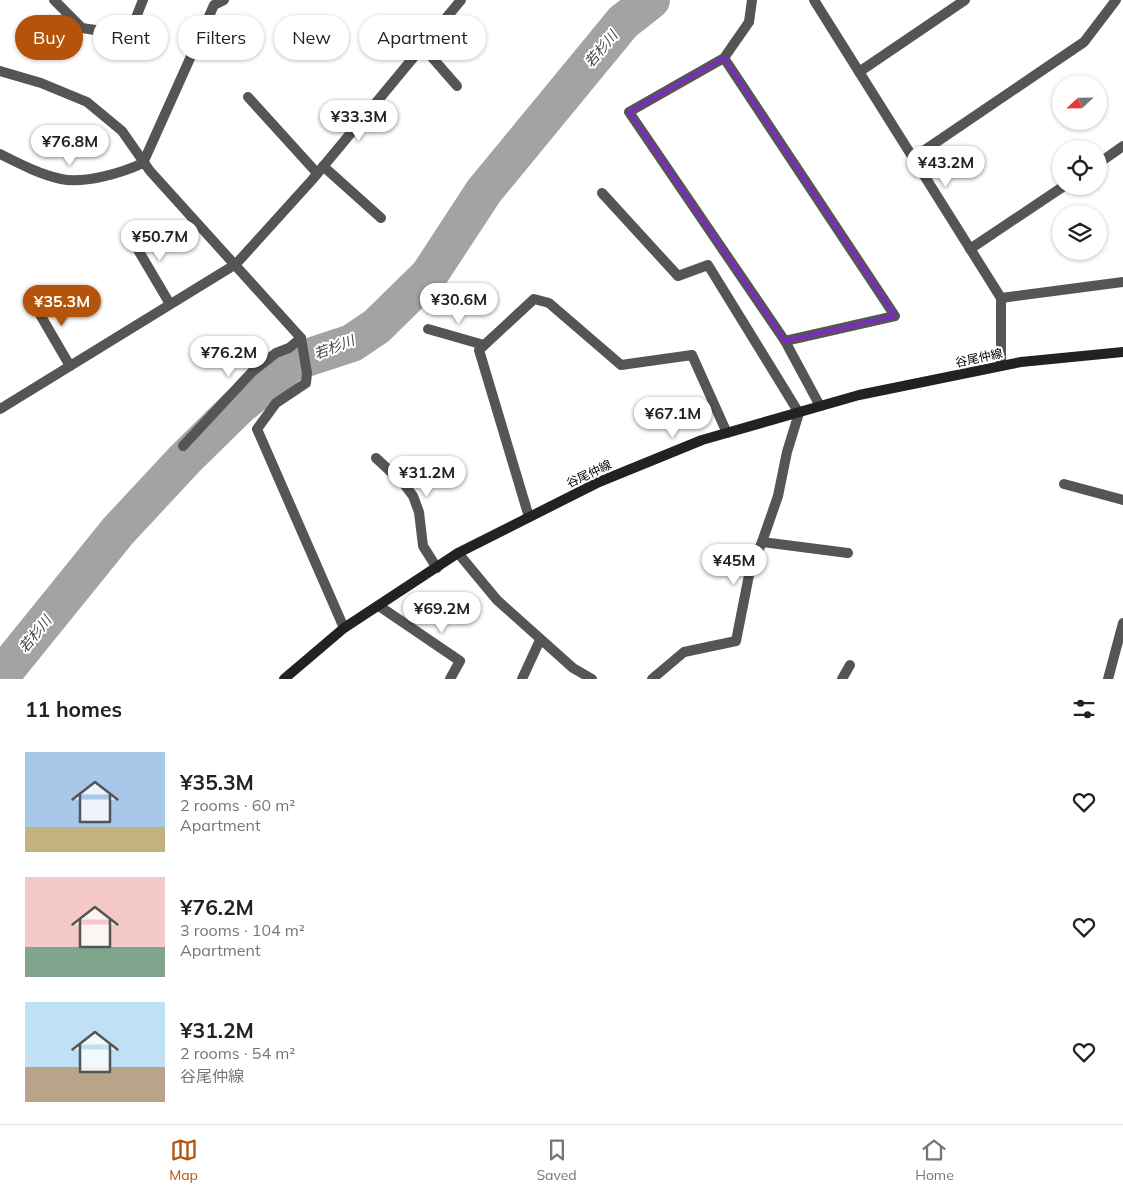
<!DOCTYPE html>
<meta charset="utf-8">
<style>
body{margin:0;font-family:Mulish,"Noto Sans JP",sans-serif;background:#f2f2f2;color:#222;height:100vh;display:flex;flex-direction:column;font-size:19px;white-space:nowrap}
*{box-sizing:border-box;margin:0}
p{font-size:16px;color:#767676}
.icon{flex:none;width:28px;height:28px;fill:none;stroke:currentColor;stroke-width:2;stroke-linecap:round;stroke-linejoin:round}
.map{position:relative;height:679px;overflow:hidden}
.details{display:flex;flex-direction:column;background:#fff;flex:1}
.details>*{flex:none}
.guide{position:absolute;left:15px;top:15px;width:500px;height:45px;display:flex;gap:10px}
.needle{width:32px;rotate:248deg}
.controls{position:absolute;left:1052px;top:75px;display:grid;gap:10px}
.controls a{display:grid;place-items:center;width:55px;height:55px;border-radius:50%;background:#fff;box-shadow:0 1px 4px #0004;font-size:25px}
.price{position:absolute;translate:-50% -42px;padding:0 11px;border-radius:18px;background:#fff;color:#222;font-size:16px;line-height:32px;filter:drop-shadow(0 1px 2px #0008)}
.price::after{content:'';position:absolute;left:50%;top:30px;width:15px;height:11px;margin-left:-8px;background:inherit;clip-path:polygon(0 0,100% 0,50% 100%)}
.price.active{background:#b45309;color:#fff}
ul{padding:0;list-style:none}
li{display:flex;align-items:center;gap:15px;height:125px;padding:0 25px}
li span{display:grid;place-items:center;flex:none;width:140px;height:100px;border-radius:0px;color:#555}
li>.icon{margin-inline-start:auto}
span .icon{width:60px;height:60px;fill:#fffc;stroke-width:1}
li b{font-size:21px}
h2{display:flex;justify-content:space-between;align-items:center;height:60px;padding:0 25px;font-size:21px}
.chip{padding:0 18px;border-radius:22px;background:#fff;box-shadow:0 1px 4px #0004;font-size:18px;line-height:45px}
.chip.active{background:#b45309;color:#fff}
.dock{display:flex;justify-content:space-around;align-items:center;height:70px;border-top:1px solid #e0e0e0;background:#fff;font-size:14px;color:#767676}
.dock a{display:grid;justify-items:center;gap:2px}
.dock .active{color:#b45309}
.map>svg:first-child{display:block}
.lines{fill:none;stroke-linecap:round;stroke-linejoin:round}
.river{stroke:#a3a3a3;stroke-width:38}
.street{stroke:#555;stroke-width:10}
.secondary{stroke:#222;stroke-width:10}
.marked{fill:none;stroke:#7b2cbf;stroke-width:4;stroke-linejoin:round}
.labels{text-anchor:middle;stroke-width:4;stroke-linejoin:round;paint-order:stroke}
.street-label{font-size:12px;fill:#000;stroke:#fff}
.water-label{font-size:14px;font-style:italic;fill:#444;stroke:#fff}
</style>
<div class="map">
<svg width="1123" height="679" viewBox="0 0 1123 679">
<rect width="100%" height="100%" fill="#fff"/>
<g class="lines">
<path class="river" d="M 0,677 L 118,531 L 185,459 L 238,407 L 291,363 L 352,343 L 377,326 L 429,275 L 484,191 L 623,22 L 651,0"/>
<g class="street">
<path d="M 54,0 L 82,28 L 115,33 L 135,20 L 143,0"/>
<path d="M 814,0 L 1001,298 L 1123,282"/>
<path d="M 422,46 L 457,86"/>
<path d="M 724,58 L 895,316 L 785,341 L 629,112 L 724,58 L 749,22 L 752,0"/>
<path d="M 0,71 L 41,83 L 87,102 L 122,131 L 150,171 L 301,338 L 307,373 L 306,383 L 276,403 L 257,429 L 344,628"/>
<path d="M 859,72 L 965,0"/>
<path d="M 248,97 L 317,173"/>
<path d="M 0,154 C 20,164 39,174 61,179 C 84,184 122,173 143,163 L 214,5 L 224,0"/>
<path d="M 913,158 L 1084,42 L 1116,0"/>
<path d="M 1099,163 L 1123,146"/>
<path d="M 323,166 L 381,218"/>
<path d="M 602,193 L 678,276 L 708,265 L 799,413 L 787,452 L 778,496 L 762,542 L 848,553"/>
<path d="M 128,233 L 170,304"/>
<path d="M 970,249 L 1064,186"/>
<path d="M 1001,298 L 1001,366"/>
<path d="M 31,299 L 70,366"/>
<path d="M 428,329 L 484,345"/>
<path d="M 785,341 L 820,406"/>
<path d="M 0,409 L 236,264 L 312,180 L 461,0"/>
<path d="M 183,446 L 253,371 L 276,353 L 289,348 L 301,338"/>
<path d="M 376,458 L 404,484 L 413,496 L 419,512 L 423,546 L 437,568"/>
<path d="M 1064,484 L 1123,500"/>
<path d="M 529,517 L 479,350 L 534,299 L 549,303 L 621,365 L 692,355 L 727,433"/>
<path d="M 458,553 L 497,600 L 573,668 L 592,679"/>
<path d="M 379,606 L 460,661 L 450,679"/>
<path d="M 522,679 L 540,640"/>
<path d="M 652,679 L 684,652 L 736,641 L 750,570 L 762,542"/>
<path d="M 842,679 L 850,665"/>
<path d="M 1108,679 L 1123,623"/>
</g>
<path class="secondary" d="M 284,679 L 344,628 L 458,553 L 599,482 L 702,440 L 859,395 L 1021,362 L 1123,352"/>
</g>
<path class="marked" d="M 724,58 L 895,316 L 785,341 L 629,112 Z"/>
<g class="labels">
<g class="street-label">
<text transform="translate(979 358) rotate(-12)" y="4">谷尾仲線</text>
<text transform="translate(589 474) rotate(-25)" y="4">谷尾仲線</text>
</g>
<g class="water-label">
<text transform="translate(601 49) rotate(-50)" y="5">若杉川</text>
<text transform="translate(334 347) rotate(-21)" y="5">若杉川</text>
<text transform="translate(35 634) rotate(-51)" y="5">若杉川</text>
</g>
</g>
</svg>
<div class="controls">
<a><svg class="needle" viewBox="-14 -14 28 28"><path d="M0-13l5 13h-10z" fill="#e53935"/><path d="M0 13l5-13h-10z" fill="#767676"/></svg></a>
<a><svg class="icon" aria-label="locate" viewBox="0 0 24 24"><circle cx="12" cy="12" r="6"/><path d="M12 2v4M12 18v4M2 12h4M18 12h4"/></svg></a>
<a><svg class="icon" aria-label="layers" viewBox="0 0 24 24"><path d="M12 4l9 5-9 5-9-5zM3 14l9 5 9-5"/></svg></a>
</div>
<b class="price" style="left:359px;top:142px">¥33.3M</b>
<b class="price" style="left:70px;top:167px">¥76.8M</b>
<b class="price" style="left:946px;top:188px">¥43.2M</b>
<b class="price" style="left:160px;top:262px">¥50.7M</b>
<b class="price" style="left:459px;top:325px">¥30.6M</b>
<b class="price active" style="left:62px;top:327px">¥35.3M</b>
<b class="price" style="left:229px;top:378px">¥76.2M</b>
<b class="price" style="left:673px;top:439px">¥67.1M</b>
<b class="price" style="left:427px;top:498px">¥31.2M</b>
<b class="price" style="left:734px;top:586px">¥45M</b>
<b class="price" style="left:442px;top:634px">¥69.2M</b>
<div class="guide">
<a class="chip active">Buy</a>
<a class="chip">Rent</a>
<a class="chip">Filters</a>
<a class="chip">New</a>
<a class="chip">Apartment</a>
</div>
</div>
<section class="details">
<h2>11 homes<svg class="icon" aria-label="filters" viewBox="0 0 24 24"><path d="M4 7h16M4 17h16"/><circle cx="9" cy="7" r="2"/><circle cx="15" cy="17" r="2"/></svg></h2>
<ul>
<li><span style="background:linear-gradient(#a9c7e8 75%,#c2b280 0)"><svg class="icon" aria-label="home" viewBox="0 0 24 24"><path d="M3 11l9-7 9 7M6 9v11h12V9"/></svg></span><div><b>¥35.3M</b><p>2 rooms · 60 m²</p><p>Apartment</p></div><svg class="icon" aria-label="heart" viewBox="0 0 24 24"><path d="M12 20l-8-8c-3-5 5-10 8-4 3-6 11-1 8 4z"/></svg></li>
<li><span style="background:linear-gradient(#f6c9c9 70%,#7fa58c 0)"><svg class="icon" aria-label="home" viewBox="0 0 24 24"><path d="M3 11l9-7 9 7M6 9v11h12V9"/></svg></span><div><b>¥76.2M</b><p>3 rooms · 104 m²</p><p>Apartment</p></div><svg class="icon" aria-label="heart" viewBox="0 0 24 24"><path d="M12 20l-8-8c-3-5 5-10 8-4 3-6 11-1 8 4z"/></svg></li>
<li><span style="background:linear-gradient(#bfe0f5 65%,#b9a48a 0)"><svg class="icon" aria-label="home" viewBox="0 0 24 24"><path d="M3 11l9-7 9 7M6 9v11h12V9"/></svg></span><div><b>¥31.2M</b><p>2 rooms · 54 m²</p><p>谷尾仲線</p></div><svg class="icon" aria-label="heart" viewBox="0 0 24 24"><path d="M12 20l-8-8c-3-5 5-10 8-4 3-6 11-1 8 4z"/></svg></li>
</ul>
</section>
<nav class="dock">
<a class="active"><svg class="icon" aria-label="map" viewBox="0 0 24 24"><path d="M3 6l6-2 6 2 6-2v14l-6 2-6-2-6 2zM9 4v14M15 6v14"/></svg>Map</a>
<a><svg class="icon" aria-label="saved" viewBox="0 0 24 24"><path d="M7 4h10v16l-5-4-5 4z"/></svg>Saved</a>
<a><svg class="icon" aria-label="home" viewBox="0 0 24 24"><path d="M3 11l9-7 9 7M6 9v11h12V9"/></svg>Home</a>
</nav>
